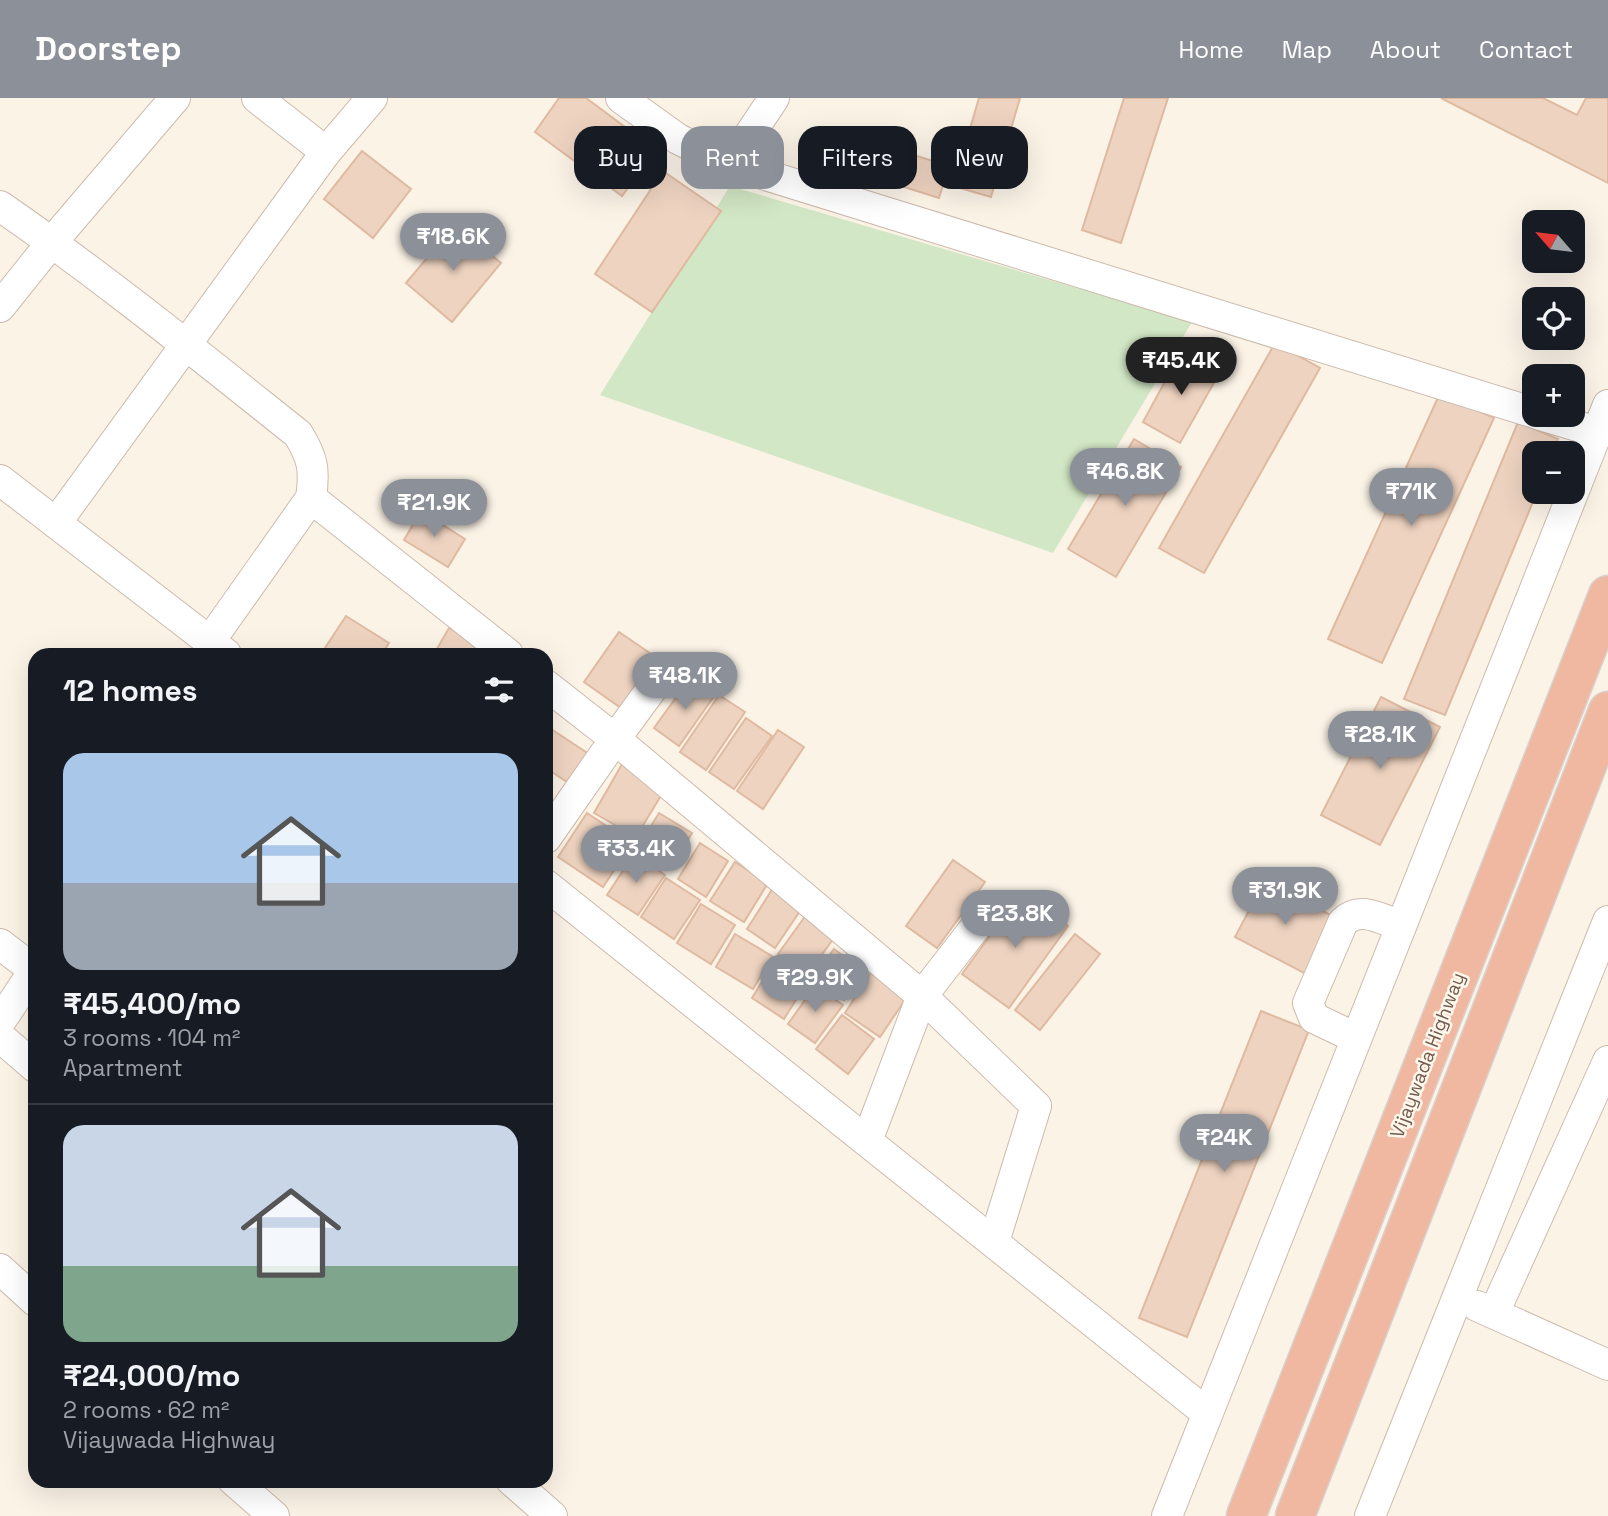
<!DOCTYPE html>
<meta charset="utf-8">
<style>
body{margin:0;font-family:"Space Grotesk",sans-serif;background:#20242c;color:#f1f3f6;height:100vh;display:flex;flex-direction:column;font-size:26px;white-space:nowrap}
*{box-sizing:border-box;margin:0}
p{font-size:23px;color:#9ea1a6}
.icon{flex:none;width:38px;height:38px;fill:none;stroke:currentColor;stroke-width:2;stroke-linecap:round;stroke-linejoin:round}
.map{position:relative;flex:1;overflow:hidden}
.details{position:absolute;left:28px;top:550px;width:525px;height:840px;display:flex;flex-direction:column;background:#171b24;border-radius:21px;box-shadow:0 7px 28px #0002}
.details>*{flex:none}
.guide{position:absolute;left:574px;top:28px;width:665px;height:63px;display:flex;gap:14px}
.needle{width:46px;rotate:298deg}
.tools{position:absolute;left:1522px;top:112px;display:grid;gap:14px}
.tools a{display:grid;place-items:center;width:63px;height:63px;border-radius:14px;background:#171b24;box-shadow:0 7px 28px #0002;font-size:35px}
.price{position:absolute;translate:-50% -60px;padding:0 16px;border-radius:24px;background:#8c9099;color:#fff;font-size:23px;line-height:46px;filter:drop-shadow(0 2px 4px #0008)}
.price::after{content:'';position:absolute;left:50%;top:42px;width:21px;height:16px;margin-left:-10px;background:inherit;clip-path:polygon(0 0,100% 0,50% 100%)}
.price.selected{background:#222;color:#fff}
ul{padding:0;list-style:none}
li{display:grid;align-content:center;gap:14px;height:371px;padding:0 35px}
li+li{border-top:2px solid #363941}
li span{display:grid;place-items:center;height:217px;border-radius:21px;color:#555}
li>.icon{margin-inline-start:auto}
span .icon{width:126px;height:126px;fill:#fffc;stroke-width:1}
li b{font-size:30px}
h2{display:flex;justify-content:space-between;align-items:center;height:84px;padding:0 35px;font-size:30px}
.tag{padding:0 24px;border-radius:21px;background:#171b24;box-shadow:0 7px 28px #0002;font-size:24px;line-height:63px}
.tag.selected{background:#8c9099;color:#fff}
header{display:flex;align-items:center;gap:42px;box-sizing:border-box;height:98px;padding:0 35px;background:#8c9099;color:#fff}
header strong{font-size:33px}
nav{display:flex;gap:38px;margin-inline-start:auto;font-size:24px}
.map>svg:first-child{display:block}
.green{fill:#d2e7c5}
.building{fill:#eed3c0;stroke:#dfbaa1;stroke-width:2}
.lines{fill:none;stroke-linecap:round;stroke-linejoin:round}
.minor-casing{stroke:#ccbbad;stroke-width:32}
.highway-casing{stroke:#d8d1cd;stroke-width:41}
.minor{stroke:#fff;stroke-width:30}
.highway{stroke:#f0b8a1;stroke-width:38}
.labels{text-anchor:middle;stroke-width:5;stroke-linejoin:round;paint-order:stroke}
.street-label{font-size:19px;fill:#725b4d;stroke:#fef7ec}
</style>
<header>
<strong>Doorstep</strong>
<nav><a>Home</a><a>Map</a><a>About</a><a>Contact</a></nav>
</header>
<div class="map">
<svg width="1608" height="1418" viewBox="0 0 1608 1418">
<rect width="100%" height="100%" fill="#fbf3e6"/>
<path class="green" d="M 730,88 L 1192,224 L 1053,455 L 600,297 Z"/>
<g class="building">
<path d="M 559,0 L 586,0 L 656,52 L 622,98 L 535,34 Z"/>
<path d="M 979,0 L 1020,0 L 991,99 L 953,88 Z"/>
<path d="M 1124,0 L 1168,0 L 1121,145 L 1082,132 Z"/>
<path d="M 1441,0 L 1543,0 L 1577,17 L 1586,0 L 1608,0 L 1608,85 Z"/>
<path d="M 891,50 L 949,68 L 939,100 L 882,82 Z"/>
<path d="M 362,53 L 411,91 L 373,140 L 324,101 Z"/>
<path d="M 663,73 L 721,113 L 652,214 L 595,176 Z"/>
<path d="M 455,127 L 501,165 L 452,224 L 406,185 Z"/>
<path d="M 1275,245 L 1320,270 L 1204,475 L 1159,450 Z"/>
<path d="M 1182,252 L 1220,274 L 1180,345 L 1143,324 Z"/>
<path d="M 1440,295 L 1494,320 L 1382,565 L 1328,541 Z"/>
<path d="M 1518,324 L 1558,341 L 1552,355 L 1535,355 L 1537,394 L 1445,617 L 1404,601 Z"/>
<path d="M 1134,341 L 1181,369 L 1116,479 L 1068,451 Z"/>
<path d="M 421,413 L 465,441 L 448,469 L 404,442 Z"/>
<path d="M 346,518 L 389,545 L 382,556 L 321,556 Z"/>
<path d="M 449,530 L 486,551 L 483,556 L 434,556 Z"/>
<path d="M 619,534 L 657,560 L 621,610 L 584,584 Z"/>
<path d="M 691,579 L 715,597 L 679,648 L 654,630 Z"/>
<path d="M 719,597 L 745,614 L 706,672 L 680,654 Z"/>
<path d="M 1381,599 L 1440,629 L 1380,747 L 1321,717 Z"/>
<path d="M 746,620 L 772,638 L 734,691 L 709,674 Z"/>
<path d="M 551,631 L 589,656 L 570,686 L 546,670 L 546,639 Z"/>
<path d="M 778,632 L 804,649 L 763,711 L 737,693 Z"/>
<path d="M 625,661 L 668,686 L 636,739 L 594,715 Z"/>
<path d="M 587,715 L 632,745 L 603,789 L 558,759 Z"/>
<path d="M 659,715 L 692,735 L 670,771 L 637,751 Z"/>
<path d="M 700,745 L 728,763 L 706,799 L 678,781 Z"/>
<path d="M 634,756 L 665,777 L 638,817 L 607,797 Z"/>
<path d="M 953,762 L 985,784 L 937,850 L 906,828 Z"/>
<path d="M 735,764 L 768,785 L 744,824 L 710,803 Z"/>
<path d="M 666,780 L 700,802 L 674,841 L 641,819 Z"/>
<path d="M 1265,782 L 1336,820 L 1306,876 L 1235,839 Z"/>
<path d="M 775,787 L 804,807 L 775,850 L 747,831 Z"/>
<path d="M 1022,794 L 1068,828 L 1009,910 L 962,876 Z"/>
<path d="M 701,806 L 735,827 L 711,866 L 677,845 Z"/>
<path d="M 809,813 L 839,833 L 807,877 L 778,856 Z"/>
<path d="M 735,836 L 772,858 L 753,891 L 716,869 Z"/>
<path d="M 1075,836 L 1100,856 L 1040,932 L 1015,912 Z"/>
<path d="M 834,851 L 865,874 L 844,902 L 814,879 Z"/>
<path d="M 774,864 L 807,884 L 784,921 L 752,900 Z"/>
<path d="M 871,875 L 907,899 L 880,939 L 845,915 Z"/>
<path d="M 815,888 L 843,907 L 815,945 L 788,926 Z"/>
<path d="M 1261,913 L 1309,932 L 1187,1239 L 1139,1220 Z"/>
<path d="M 842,917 L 874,941 L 848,976 L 816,951 Z"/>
</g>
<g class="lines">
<g class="minor-casing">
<g id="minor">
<path d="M 257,0 L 326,54"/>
<path d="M 621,0 L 678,41 L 730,66 L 1535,315"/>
<path d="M 730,66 L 774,0"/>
<path d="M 0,108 C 103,179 200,258 298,336 C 313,360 315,372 311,400 L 210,543"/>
<path d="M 0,209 L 52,144 L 175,0"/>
<path d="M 1540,317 L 1597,334"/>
<path d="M 0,382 L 226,556"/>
<path d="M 311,400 L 508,556"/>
<path d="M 56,425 L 326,54 L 372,0"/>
<path d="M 667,570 L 615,641 L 922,898 L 867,1043"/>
<path d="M 546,587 L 615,641 L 546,740"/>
<path d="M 546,787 L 1207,1315"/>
<path d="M 988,813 L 922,898 L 1036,1008 L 994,1144"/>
<path d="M 0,846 L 34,872"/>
<path d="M 0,924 L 35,871"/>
<path d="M 0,939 L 35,969"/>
<path d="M 1356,940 L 1314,920 L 1308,905 L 1343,824 C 1360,807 1381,821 1401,828"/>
<path d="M 0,1171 L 35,1203"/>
<path d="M 1477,1208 L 1608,1267"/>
<path d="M 1494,1215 L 1608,963"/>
<path d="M 233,1382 L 274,1418"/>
<path d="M 511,1382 L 552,1418"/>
<path d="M 1167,1418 L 1608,307"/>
<path d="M 1370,1418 L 1608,823"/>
</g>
</g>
<g class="highway-casing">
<g id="highway">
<path d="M 1246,1418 L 1608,497"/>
<path d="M 1295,1418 L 1608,613"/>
</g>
</g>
<use href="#minor" class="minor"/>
<use href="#highway" class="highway"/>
</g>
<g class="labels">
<g class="street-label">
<text transform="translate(1427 957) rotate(-69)" y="7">Vijaywada Highway</text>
</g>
</g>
</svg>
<div class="tools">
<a><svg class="needle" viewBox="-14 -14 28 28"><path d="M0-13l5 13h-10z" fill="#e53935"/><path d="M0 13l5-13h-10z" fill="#9ea1a6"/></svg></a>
<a><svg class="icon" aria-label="locate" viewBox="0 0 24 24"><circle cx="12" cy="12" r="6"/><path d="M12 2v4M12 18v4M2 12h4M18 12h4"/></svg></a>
<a>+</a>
<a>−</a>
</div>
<b class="price" style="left:453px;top:175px">₹18.6K</b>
<b class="price selected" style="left:1181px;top:299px">₹45.4K</b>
<b class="price" style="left:1125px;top:410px">₹46.8K</b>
<b class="price" style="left:1411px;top:430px">₹71K</b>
<b class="price" style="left:434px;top:441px">₹21.9K</b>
<b class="price" style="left:685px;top:614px">₹48.1K</b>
<b class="price" style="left:1380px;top:673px">₹28.1K</b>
<b class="price" style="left:636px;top:787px">₹33.4K</b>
<b class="price" style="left:1285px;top:829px">₹31.9K</b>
<b class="price" style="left:1015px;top:852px">₹23.8K</b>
<b class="price" style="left:815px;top:916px">₹29.9K</b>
<b class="price" style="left:1224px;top:1076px">₹24K</b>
<div class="guide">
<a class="tag">Buy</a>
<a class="tag selected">Rent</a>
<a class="tag">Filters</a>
<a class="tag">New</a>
</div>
<section class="details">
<h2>12 homes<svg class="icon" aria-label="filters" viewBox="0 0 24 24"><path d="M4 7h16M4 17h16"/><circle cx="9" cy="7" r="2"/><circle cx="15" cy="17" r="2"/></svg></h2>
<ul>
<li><span style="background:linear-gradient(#a9c7e8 60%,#9aa5b1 0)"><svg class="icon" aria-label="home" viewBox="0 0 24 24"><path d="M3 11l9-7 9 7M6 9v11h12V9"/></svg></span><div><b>₹45,400/mo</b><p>3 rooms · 104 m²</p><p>Apartment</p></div></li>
<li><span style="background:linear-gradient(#c9d6e8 65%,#7fa58c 0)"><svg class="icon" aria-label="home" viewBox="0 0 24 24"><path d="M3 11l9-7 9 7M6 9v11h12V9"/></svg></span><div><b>₹24,000/mo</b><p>2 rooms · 62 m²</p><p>Vijaywada Highway</p></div></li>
</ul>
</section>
</div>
